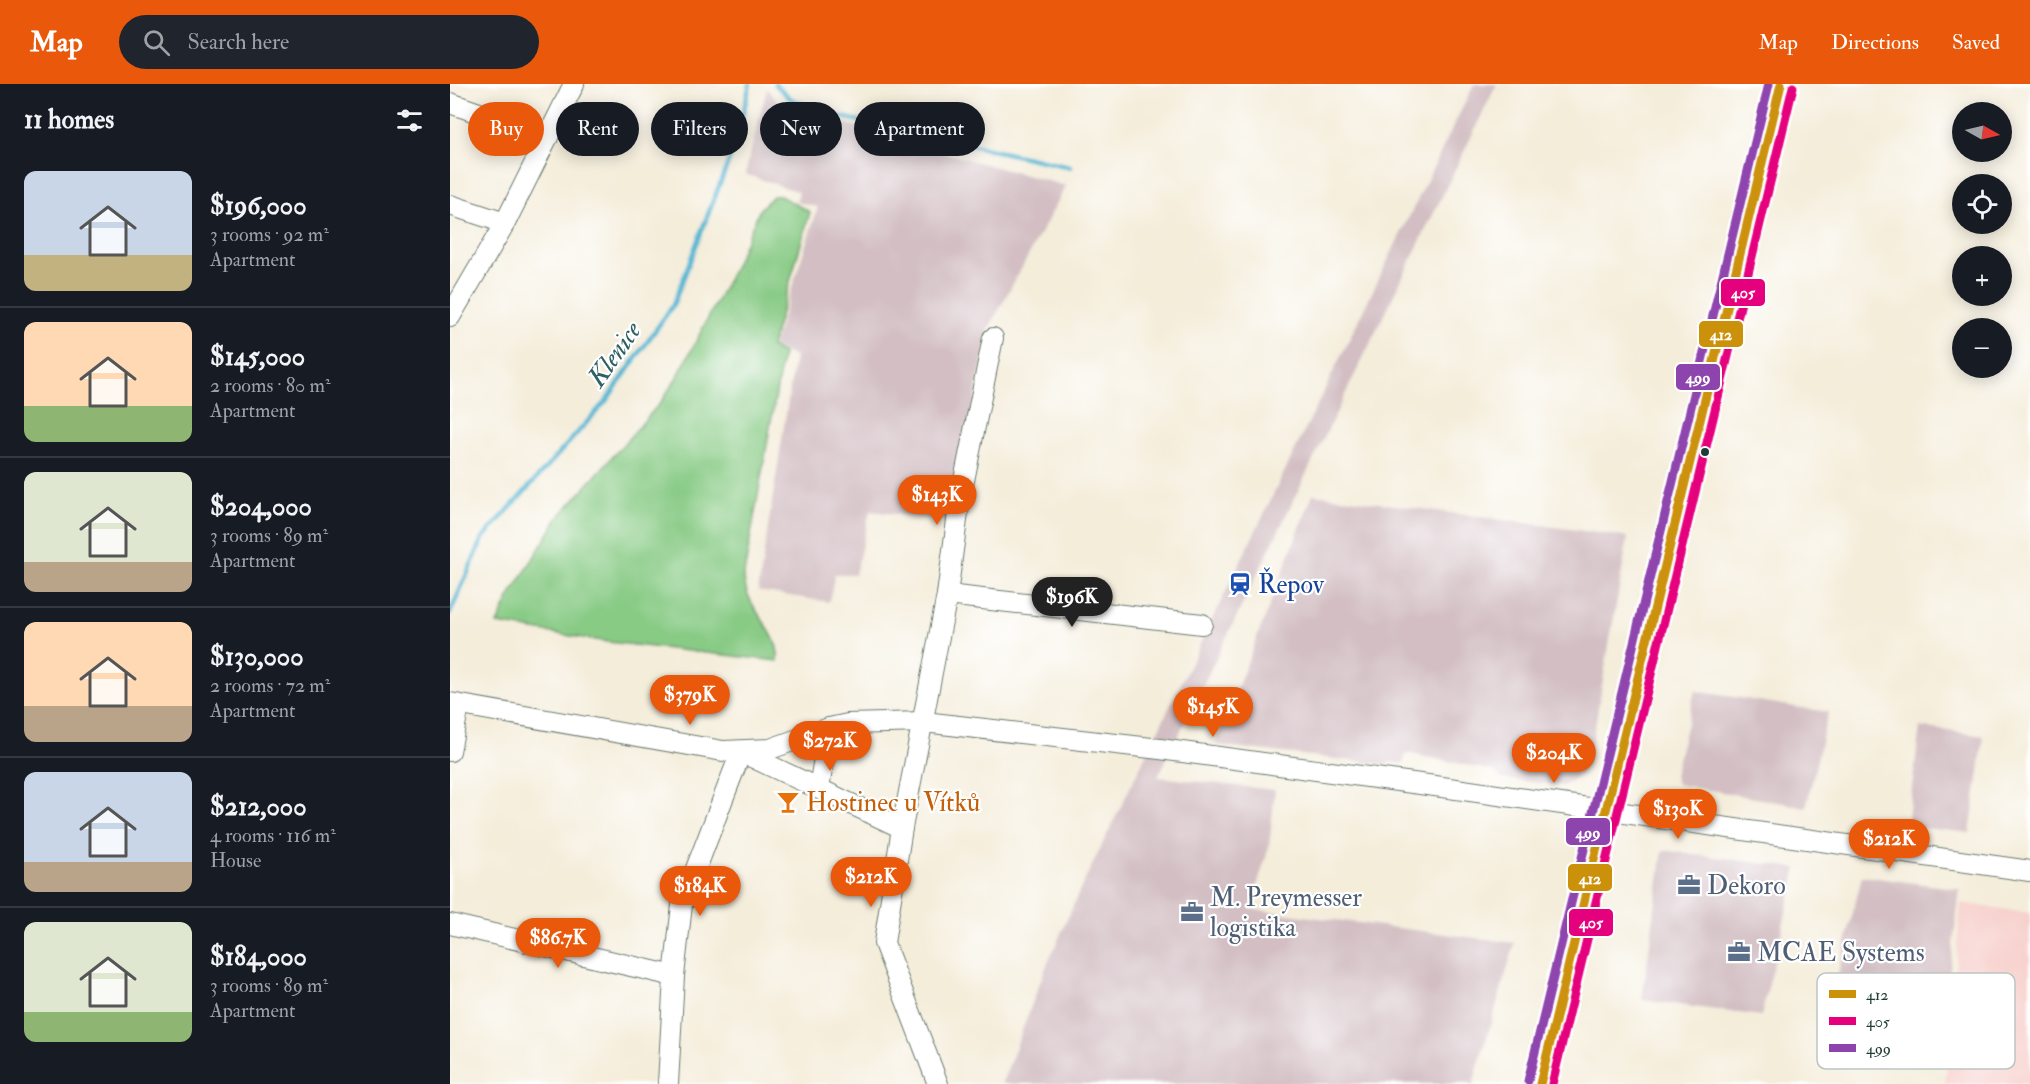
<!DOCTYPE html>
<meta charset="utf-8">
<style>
body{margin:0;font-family:"IM FELL Double Pica",serif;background:#20242c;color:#f1f3f6;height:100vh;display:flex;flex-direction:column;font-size:22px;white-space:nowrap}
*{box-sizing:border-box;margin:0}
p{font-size:20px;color:#9ea1a6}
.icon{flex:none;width:33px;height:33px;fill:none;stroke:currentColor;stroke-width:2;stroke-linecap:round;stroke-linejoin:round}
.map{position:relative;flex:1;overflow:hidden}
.side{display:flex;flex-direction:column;background:#171b24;width:450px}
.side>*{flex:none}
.banner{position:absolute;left:18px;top:18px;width:570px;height:54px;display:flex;gap:12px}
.needle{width:39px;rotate:98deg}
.tools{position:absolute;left:1502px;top:18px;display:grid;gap:12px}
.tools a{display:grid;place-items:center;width:60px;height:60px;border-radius:50%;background:#171b24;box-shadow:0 3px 15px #0003;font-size:30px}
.price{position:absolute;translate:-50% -51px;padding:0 14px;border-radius:21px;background:#ea580c;color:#fff;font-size:20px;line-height:39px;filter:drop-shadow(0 2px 3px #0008)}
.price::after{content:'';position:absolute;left:50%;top:36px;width:18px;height:14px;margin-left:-9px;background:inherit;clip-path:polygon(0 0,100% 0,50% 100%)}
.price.selected{background:#222;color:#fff}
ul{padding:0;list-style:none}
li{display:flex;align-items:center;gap:18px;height:150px;padding:0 24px}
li+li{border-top:2px solid #363941}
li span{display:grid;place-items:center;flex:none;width:168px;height:120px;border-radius:12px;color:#555}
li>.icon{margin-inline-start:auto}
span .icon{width:72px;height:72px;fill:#fffc;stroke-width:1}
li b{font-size:26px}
h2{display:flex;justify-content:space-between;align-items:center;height:72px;padding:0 24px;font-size:26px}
.pill{padding:0 21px;border-radius:27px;background:#171b24;box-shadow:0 3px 15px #0003;font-size:21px;line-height:54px}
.pill.selected{background:#ea580c;color:#fff}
header{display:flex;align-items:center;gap:36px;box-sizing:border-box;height:84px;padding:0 30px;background:#ea580c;color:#fff}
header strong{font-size:28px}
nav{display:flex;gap:33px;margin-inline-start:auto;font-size:21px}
.search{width:420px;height:54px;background:#20242c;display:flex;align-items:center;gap:15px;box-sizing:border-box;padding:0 21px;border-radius:33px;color:#9ea1a6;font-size:22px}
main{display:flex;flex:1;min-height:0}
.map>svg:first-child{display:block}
.built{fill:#f7d0cc}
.industrial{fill:#d2bec3}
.green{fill:#88cb85;stroke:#54845c;stroke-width:1.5}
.water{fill:#54b6d3;stroke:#3a7a84;stroke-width:1.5}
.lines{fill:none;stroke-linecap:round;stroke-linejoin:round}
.stream{stroke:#54b6d3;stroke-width:4.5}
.minor-casing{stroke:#6a7b6e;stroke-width:22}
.major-casing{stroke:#6a7b6e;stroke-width:27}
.minor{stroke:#fff;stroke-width:20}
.major{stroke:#fff;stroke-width:24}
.bus-1-casing{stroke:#fff;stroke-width:14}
.bus-2-casing{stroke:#fff;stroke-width:14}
.bus-3-casing{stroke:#fff;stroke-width:14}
.bus-1{stroke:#cc910a;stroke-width:9}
.bus-2{stroke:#e5007d;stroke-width:9}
.bus-3{stroke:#8e44ad;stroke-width:9}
.bus-dot{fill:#1f3d34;stroke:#fff;stroke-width:2}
.labels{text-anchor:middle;stroke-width:4.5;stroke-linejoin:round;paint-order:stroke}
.transit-label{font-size:26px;fill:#164399;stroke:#fff;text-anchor:start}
.food-label{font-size:26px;fill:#c56008;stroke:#fff;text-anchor:start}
.service-label{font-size:26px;fill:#4e5e75;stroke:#fff;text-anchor:start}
.water-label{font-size:27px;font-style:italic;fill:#2f6164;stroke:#fff}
.key{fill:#fff;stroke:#bcc5c2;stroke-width:1.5}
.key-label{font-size:16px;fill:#1f3d34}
.line-badge{stroke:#fff;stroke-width:2}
.badge-label{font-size:16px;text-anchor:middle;font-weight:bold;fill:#fff}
</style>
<header>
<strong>Map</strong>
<div class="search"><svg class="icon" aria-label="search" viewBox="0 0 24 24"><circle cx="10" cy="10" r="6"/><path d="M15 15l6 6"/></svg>Search here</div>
<nav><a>Map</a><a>Directions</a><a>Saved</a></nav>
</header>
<main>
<section class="side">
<h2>11 homes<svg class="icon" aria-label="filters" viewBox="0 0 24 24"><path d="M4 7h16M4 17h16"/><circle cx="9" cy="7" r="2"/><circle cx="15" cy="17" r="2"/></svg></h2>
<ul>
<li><span style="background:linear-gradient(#c9d6e8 70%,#c2b280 0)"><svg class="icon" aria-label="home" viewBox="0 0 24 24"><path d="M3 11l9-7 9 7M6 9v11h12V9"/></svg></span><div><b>$196,000</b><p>3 rooms · 92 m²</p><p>Apartment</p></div></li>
<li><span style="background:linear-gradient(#ffd9b3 70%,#8fb573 0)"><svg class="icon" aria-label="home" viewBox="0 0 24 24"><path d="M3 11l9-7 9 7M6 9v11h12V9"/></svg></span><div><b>$145,000</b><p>2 rooms · 80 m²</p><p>Apartment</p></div></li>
<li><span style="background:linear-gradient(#dfe7d0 75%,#b9a48a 0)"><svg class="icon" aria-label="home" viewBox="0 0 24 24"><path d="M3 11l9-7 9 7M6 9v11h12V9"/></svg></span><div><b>$204,000</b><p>3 rooms · 89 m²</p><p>Apartment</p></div></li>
<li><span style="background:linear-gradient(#ffd9b3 70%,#b9a48a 0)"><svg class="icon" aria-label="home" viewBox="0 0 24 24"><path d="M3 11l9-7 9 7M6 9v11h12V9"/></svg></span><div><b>$130,000</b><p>2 rooms · 72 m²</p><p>Apartment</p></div></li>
<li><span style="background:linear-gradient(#c9d6e8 75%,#b9a48a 0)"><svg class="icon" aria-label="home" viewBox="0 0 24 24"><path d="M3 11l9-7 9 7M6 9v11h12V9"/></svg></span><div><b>$212,000</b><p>4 rooms · 116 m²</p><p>House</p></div></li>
<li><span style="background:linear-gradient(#dfe7d0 75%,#8fb573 0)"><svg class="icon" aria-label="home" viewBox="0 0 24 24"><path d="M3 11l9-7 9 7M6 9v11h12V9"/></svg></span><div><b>$184,000</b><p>3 rooms · 89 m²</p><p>Apartment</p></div></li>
</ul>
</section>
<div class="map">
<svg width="1580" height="1000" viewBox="0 0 1580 1000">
<rect width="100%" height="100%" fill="#fff"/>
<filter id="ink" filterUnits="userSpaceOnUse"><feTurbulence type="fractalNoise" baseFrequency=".0167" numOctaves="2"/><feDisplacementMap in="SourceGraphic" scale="12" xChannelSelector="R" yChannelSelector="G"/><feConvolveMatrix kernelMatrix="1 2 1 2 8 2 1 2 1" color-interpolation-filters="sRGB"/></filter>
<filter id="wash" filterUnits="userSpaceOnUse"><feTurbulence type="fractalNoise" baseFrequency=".008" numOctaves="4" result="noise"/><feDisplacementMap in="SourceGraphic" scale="24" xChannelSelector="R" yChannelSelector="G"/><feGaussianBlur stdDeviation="1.35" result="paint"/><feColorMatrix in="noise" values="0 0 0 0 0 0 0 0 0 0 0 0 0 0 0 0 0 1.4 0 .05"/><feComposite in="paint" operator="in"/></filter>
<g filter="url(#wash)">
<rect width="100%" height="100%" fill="#f4edda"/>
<path class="built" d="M 1511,819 L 1580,829 L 1580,1000 L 1495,1000 Z"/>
<g class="industrial">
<path d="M 1024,0 L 1047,0 L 708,693 L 825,706 L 819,763 L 800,825 L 1065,859 L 1023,1000 L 552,1000 L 594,888 L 629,808 Z"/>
<path d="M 317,5 L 328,18 L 337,24 L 411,44 L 414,56 L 431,52 L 616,102 L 539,244 L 500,437 L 420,427 L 405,490 L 385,490 L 379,518 L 308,507 L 345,273 L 323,263 L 368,123 L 346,118 L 349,108 L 295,90 Z"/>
<path d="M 863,410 L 1178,453 L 1138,681 L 1125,695 L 1113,702 L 1052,695 L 1044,687 L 956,669 L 953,680 L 939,678 L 938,681 L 765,661 Z"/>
<path d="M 1245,607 L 1378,628 L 1356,723 L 1227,700 L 1224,692 Z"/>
<path d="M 1470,643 L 1534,652 L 1520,749 L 1457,742 Z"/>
<path d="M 1213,766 L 1347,784 L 1311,932 L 1192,916 Z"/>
<path d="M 1412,792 L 1510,805 L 1490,963 L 1375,944 Z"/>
</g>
<path class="green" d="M 323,112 L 330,112 L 360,128 L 321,263 L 333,270 L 294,490 C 293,525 331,546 328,577 L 158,558 L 47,540 L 59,514 L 108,434 L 211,318 L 229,290 L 282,188 L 310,125 Z"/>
<path class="water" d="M 331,37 L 348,43 L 345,53 L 338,51 L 332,68 L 323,64 Z"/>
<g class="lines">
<g class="stream">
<path d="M 325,0 L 341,15 L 378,30 L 620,83"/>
<path d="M 0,529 L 33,454 L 156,317 L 223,221 L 286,58 L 300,0"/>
</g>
</g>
</g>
<g filter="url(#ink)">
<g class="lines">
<g class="minor-casing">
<g id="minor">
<path d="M 0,19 L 98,53"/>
<path d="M 0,121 L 55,139"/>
<path d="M 0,233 L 55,139 L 124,0"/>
<path d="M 497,511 L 752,540"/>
<path d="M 0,619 L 273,667 L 320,665 L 379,644 L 398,640 L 474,638 L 710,665 L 985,702 L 1580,787"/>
<path d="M 0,667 L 9,621"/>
<path d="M 369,704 L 379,644"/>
<path d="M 0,840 L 224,892"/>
<path d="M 218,1000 L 224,892 L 232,821 L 291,668 L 452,744"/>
<path d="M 488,1000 L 434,859 L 452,744 L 497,511 L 509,421 L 543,254"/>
</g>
</g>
<g class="major-casing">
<path id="major" d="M 1090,1000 L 1331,0"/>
</g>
<use href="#minor" class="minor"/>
<use href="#major" class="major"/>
<g class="bus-1-casing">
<path id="bus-1" d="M 1090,1000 L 1331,0"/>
</g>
<g class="bus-2-casing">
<path id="bus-2" d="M 1102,1000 L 1343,3"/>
</g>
<g class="bus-3-casing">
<path id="bus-3" d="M 1078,997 L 1319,0"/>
</g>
<use href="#bus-1" class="bus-1"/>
<use href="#bus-2" class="bus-2"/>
<use href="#bus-3" class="bus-3"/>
</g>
</g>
<defs>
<g id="station-bare" transform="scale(1.8)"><path d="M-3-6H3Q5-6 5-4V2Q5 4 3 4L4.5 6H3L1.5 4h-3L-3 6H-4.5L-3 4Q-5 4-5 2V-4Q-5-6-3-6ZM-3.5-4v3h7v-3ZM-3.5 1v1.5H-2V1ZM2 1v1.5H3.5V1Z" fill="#1a4fb4" stroke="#fff" stroke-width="2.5" paint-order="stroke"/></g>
<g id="bar-bare" transform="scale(1.8)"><path d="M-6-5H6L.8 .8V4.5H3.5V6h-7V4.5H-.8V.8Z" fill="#e8710a" stroke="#fff" stroke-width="2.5" paint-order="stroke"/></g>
<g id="office-bare" transform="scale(1.8)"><path d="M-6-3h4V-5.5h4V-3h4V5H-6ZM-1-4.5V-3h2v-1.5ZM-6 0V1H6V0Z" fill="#5c6f8a" stroke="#fff" stroke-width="2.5" paint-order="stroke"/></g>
</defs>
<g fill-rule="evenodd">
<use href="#station-bare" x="790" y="500"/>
<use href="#bar-bare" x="338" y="718"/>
<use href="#office-bare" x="1239" y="801"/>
<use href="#office-bare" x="742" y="828"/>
<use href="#office-bare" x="1289" y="868"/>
</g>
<circle class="bus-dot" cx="1255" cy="368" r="5"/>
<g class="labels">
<g class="transit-label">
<text x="808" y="509">Řepov</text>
</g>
<g class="food-label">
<text x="356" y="727">Hostinec u Vítků</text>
</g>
<g class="service-label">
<text x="1257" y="810">Dekoro</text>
<text x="760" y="822">M. Preymesser<tspan x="760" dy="30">logistika</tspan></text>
<text x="1307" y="877">MCAE Systems</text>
</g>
<g class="water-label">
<text transform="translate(164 270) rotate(-55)" y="9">Klenice</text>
</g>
</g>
<rect x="1367" y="889" width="198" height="96" rx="9" class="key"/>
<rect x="1379" y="906" width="27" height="8" fill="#cc910a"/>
<rect x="1379" y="933" width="27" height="8" fill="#e5007d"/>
<rect x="1379" y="960" width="27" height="8" fill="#8e44ad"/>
<g class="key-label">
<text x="1416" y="916">412</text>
<text x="1416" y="943">405</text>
<text x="1416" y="970">499</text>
</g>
<g class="line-badge">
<rect x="1270" y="194" width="46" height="29" rx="6" fill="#e5007d"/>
<rect x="1248" y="236" width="46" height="28" rx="6" fill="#cc910a"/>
<rect x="1225" y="279" width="46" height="28" rx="6" fill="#8e44ad"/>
<rect x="1115" y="733" width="46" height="29" rx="6" fill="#8e44ad"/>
<rect x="1117" y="779" width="46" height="29" rx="6" fill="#cc910a"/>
<rect x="1118" y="824" width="46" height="29" rx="6" fill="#e5007d"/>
</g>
<g class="badge-label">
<text x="1293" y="214">405</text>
<text x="1271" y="256">412</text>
<text x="1248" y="299">499</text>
<text x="1138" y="754">499</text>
<text x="1140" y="800">412</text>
<text x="1141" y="844">405</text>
</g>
</svg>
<div class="tools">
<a><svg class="needle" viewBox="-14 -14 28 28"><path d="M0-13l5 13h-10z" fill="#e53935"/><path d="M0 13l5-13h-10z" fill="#9ea1a6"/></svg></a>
<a><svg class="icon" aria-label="locate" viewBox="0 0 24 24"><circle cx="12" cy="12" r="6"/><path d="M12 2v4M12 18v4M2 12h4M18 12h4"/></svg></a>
<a>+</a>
<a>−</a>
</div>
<b class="price" style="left:487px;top:442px">$143K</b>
<b class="price selected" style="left:622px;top:544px">$196K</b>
<b class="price" style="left:240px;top:642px">$379K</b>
<b class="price" style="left:763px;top:654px">$145K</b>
<b class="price" style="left:380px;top:688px">$272K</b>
<b class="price" style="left:1104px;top:700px">$204K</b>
<b class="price" style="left:1228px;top:756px">$130K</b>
<b class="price" style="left:1439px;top:786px">$212K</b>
<b class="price" style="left:421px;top:824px">$212K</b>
<b class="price" style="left:250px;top:833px">$184K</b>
<b class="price" style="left:108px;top:885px">$86.7K</b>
<div class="banner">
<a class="pill selected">Buy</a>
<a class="pill">Rent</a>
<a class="pill">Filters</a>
<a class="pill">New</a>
<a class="pill">Apartment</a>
</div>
</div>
</main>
